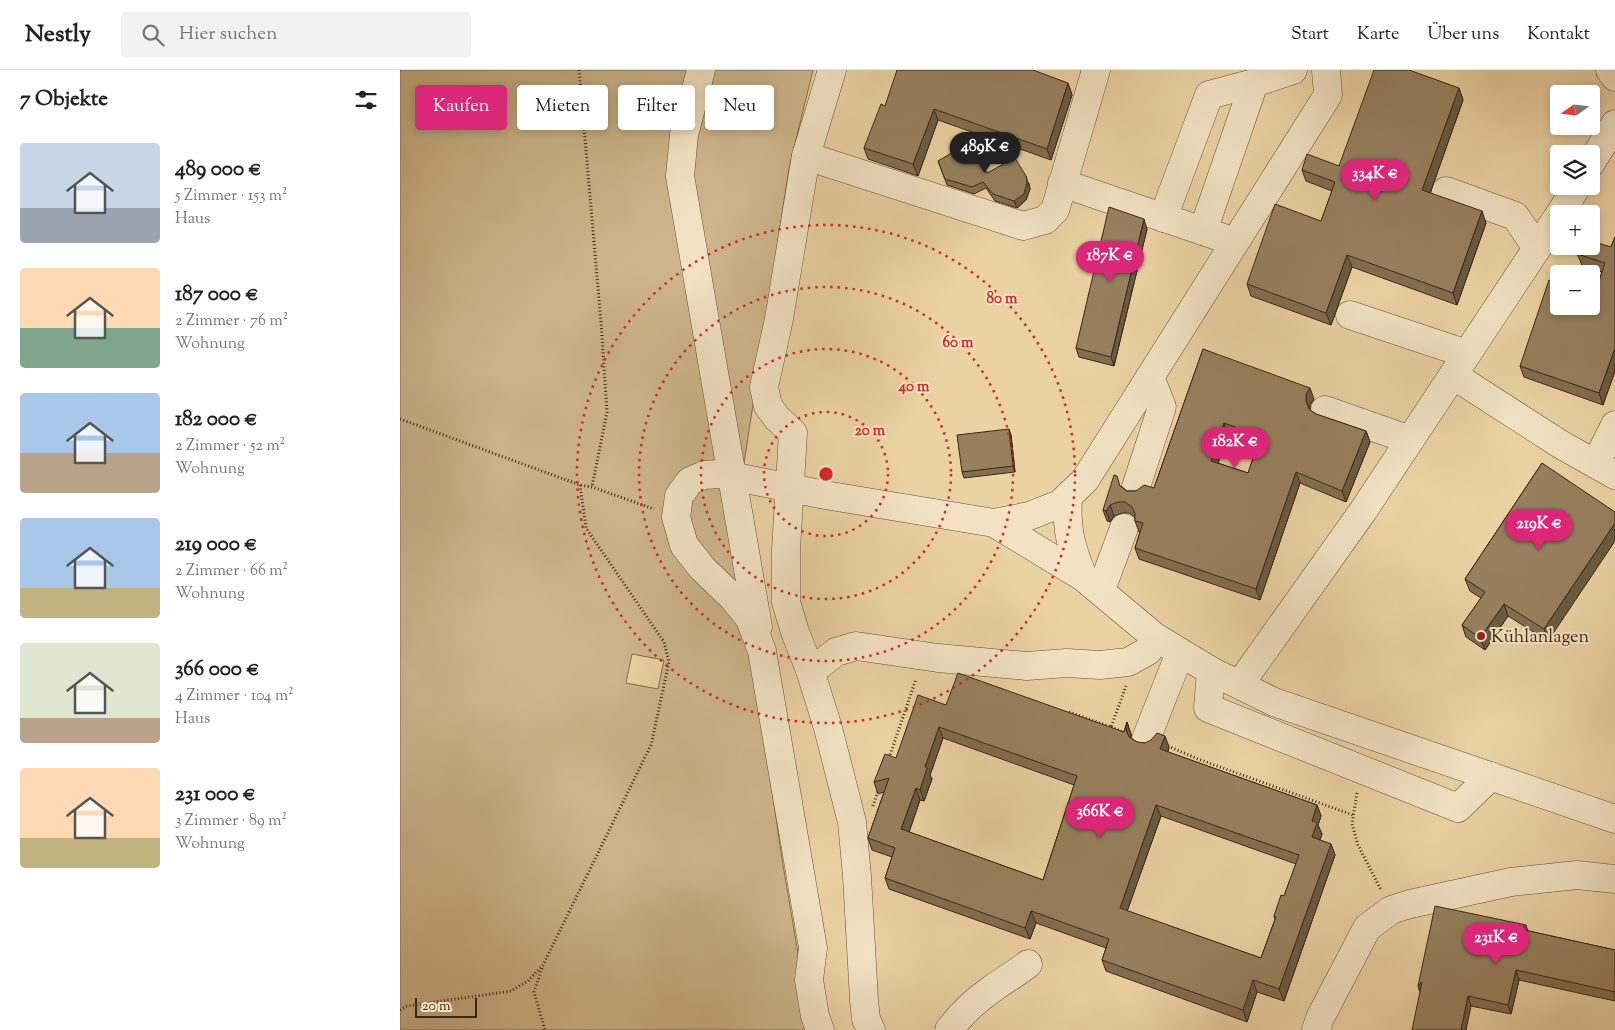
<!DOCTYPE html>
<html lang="de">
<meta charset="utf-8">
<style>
body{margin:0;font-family:"Sorts Mill Goudy",serif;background:#f2f2f2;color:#202124;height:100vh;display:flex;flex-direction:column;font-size:19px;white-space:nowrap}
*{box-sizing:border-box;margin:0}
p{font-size:16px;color:#757577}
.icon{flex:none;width:28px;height:28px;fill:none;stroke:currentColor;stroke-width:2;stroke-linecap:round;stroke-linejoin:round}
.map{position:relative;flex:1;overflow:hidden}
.panel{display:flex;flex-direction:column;background:#fff;width:400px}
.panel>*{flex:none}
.guide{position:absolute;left:15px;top:15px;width:475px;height:45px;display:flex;gap:10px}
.needle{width:32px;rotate:255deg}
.buttons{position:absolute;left:1150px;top:15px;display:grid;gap:10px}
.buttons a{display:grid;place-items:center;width:50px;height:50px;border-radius:5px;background:#fff;box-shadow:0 2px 8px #0003;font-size:25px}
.scale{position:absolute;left:15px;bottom:12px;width:62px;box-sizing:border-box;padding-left:5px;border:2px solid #3d2813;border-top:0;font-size:14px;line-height:18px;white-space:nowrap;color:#3d2813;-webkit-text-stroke:4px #f2e2c3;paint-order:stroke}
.price{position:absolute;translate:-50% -42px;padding:0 11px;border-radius:18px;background:#db2777;color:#fff;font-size:16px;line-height:32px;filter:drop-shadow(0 1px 2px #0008)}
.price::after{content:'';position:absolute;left:50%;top:30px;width:15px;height:11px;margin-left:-8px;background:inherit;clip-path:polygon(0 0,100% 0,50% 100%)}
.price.current{background:#222;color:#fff}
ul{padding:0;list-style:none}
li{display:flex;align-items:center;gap:15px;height:125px;padding:0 20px}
li span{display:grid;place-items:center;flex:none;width:140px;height:100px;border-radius:5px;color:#555}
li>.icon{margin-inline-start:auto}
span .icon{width:60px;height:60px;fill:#fffc;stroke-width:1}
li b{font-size:21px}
h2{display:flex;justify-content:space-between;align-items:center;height:60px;padding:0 20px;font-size:21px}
.pill{padding:0 18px;border-radius:5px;background:#fff;box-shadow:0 2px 8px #0003;font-size:18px;line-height:45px}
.pill.current{background:#db2777;color:#fff}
header{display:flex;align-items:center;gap:30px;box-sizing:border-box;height:70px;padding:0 25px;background:#fff;border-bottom:1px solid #e0e0e0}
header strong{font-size:24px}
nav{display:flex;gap:28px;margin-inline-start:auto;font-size:18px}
.search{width:350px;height:45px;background:#f2f2f2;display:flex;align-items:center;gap:12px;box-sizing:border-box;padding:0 18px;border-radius:5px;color:#757577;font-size:19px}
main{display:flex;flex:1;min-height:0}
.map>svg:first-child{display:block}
.green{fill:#cdb58b;stroke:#856e4f;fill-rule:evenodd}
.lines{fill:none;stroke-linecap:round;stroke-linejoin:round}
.minor-casing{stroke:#685237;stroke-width:29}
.path{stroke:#3d2813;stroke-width:3;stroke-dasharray:1 2.5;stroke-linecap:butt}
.minor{stroke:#f2e2c3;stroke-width:28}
.wall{fill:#826e51;stroke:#3d2813;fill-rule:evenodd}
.shaded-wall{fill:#6a5a42;stroke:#3d2813}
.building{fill:#97805e;stroke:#3d2813;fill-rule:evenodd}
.ring{fill:none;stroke:#d62828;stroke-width:2.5;stroke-dasharray:2.5 5}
.poi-dot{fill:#8f2418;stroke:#f2e2c3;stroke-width:2}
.labels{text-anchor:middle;stroke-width:4;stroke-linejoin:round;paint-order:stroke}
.poi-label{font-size:18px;fill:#3d2813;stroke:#f2e2c3;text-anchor:start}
.centre{fill:#d62828;stroke:#f2e2c3;stroke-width:2.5}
.ring-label{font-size:15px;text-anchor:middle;font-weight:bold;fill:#d62828;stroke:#f2e2c3;stroke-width:4;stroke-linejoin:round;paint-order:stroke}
</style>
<header>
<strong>Nestly</strong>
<div class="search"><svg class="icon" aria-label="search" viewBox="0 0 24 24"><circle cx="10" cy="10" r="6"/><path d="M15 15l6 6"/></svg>Hier suchen</div>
<nav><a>Start</a><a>Karte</a><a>Über uns</a><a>Kontakt</a></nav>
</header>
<main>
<section class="panel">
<h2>7 Objekte<svg class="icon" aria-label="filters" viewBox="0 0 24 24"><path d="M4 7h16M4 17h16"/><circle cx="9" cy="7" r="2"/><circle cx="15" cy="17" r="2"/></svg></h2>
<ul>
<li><span style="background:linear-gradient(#c9d6e8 65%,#9aa5b1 0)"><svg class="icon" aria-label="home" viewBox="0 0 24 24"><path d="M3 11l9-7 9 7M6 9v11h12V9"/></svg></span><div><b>489 000 €</b><p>5 Zimmer · 153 m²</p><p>Haus</p></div></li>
<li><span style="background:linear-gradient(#ffd9b3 60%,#7fa58c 0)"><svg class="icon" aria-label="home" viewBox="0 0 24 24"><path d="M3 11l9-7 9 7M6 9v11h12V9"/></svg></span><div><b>187 000 €</b><p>2 Zimmer · 76 m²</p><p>Wohnung</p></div></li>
<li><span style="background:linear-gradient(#a9c7e8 60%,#b9a48a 0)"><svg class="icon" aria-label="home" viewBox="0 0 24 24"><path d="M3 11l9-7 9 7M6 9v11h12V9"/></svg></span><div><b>182 000 €</b><p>2 Zimmer · 52 m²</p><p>Wohnung</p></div></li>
<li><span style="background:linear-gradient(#a9c7e8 70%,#c2b280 0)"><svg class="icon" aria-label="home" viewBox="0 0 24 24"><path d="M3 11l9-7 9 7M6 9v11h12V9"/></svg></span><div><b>219 000 €</b><p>2 Zimmer · 66 m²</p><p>Wohnung</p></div></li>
<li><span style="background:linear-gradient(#dfe7d0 75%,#b9a48a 0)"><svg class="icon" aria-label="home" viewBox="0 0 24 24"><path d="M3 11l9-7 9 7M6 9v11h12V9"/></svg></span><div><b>366 000 €</b><p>4 Zimmer · 104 m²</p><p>Haus</p></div></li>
<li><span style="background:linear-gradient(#ffd9b3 70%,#c2b280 0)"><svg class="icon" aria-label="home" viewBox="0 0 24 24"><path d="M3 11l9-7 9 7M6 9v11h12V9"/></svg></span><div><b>231 000 €</b><p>3 Zimmer · 89 m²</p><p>Wohnung</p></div></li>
</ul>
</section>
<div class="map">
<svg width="1215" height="960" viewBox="0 0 1215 960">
<rect width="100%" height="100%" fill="#ebd2a3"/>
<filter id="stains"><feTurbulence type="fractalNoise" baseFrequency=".004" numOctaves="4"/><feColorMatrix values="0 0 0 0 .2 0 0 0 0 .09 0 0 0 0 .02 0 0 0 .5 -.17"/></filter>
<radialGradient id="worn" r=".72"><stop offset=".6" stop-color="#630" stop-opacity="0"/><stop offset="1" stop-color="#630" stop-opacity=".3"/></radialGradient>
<path class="green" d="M 0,0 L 413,0 L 389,98 L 331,479 L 363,660 L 382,789 L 411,960 L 0,960 ZM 232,584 L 264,590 L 258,619 L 226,613 Z"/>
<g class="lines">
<g class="minor-casing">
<g id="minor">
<path d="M 301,0 L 284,65 L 280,106 L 358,557"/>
<path d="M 1210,0 L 1215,7"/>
<path d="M 406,86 L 432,0"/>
<path d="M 1191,93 L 1215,54"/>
<path d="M 662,113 L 835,172"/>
<path d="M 1046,121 L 1115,146 L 1137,178"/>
<path d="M 1160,144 L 1177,116"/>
<path d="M 763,148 L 809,25 L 854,13 L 893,0"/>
<path d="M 803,161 L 854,13"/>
<path d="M 950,245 L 1067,284"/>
<path d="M 1053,305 L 1160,374 L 1215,405"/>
<path d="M 925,340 L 1010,370"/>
<path d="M 1196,393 L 1215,355"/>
<path d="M 736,417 L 762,337 L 750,307"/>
<path d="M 668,427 C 666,461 671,476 683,507"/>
<path d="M 594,453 L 629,446 L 660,434 L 685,410 L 928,25 L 926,0"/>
<path d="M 701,520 L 724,458"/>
<path d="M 410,600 L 421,594 L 436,582 L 456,576 L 538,588 L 627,596 L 667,593 L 700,595 L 728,592 L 748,581 L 755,567"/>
<path d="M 811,601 L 808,638 L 1058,738 L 1091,706"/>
<path d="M 840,614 L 963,441 L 1159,145"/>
<path d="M 746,669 L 780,583"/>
<path d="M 420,960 L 415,946 L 409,910 L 413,878 L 362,581 L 350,549 L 333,528 L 302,498 L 284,475 L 276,447 L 279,426 L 290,411 L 304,405 L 319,404 L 341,408 L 425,425 L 594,453 L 683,507 L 755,567 L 811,601 L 874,632 L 1215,749"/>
<path d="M 471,960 L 466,949 L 464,930 L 457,806 L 452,752 L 428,658 L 410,600 L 395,562 L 386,532 L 386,480 L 393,363 L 377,348 L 368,336 L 364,317 L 379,249 L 406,86 L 623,156 L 645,150 L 655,140 L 696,0"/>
<path d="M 549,960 C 561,944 576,930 592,919 C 604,910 617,903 628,894"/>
<path d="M 916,960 L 920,948 L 967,858 L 991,840 L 1010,834 L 1111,812 L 1177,805 L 1215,809"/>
</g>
</g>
<g class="path">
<path d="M 179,0 L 201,252 L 207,342 L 192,417"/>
<path d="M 0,349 L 180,415 L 192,417 L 254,439"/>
<path d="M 669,642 L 711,657 L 726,616"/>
<path d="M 711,657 L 723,662"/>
<path d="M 768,676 L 798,689 L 953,745"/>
<path d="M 489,688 L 516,609"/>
<path d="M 957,723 L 952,754 L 958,775 L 981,820"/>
<path d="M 473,736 L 479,718"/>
<path d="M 142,898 L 134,922 L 145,960"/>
<path d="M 0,940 L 7,936 L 111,921 L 128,911 L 143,895 L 251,675 L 269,592 L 264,572 L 186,458 L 180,415"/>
</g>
<use href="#minor" class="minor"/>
</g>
<g class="wall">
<path d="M 668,13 L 672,25 L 651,90 L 538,50 L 518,106 L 468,89 L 464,78 L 485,36 Z"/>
<path d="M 1059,18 L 1063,30 L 1030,123 L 1086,153 L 1057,235 L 952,197 L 931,255 L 851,226 L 847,214 L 921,151 L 932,121 L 906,111 L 902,100 L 939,96 Z"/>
<path d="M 538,91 L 629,113 L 630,119 L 626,130 L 617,138 L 595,131 L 586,118 L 574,124 L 547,115 Z"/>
<path d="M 747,159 L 714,296 L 679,287 L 676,278 Z"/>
<path d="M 1215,167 L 1215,301 L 1203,335 L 1124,307 L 1120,296 L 1194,226 L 1202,202 L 1182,195 L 1177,184 L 1211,177 Z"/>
<path d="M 803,279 L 914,329 L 910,335 L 910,340 L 916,344 L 966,361 L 970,372 L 946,432 L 900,413 L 860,530 L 739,489 L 735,478 L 740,462 L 739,462 L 735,451 L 735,447 L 729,443 L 722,443 L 714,446 L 710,452 L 707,451 L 703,440 L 721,416 L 727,421 L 736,421 L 754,418 ZM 828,364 L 858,374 L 848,403 L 818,393 Z"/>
<path d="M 611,365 L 615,402 L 564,408 L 562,402 Z"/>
<path d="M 1142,393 L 1148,571 L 1108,546 L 1085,580 L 1066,567 L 1062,555 L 1081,528 L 1070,521 L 1065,509 Z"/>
<path d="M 546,635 L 724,662 L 727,652 L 731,664 L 731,668 L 737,672 L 769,677 L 768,682 L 917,735 L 921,746 L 918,755 L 922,764 L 920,770 L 931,774 L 935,785 L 884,931 L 857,922 L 847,952 L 706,901 L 702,890 L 706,878 L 636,853 L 630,869 L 489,819 L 485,808 L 492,787 L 472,780 L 468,768 L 484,722 L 478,724 L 474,712 L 496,688 ZM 543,668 L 674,715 L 643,810 L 509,762 L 520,730 L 524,731 L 532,709 L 530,705 ZM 761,746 L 896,794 L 884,826 L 874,846 L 875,849 L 861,888 L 727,841 Z"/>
<path d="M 1128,861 L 1215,880 L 1215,931 L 1119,910 L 1111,944 L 1071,936 L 1020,922 L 1018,916 Z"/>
</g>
<g class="shaded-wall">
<path d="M 668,13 L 672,25 L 651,90 L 647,79 Z"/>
<path d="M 1059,18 L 1063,30 L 1027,132 L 1022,120 Z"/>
<path d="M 534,39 L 538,50 L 518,106 L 513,94 Z"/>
<path d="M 626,106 L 630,119 L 626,130 L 617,138 L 614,131 Z"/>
<path d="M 1082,141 L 1086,153 L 1057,235 L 1053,223 Z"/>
<path d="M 744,149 L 747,159 L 714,296 L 711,287 Z"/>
<path d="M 947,185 L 952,197 L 931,255 L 926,243 Z"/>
<path d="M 1215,278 L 1215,301 L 1203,335 L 1199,323 Z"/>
<path d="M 910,318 L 914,329 L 910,335 L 910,342 L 906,331 L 906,324 Z"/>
<path d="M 824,353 L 828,364 L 815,402 L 811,391 Z"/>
<path d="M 609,359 L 611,365 L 615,402 L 613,396 Z"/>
<path d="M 966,361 L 970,372 L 946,432 L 942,421 Z"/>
<path d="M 896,402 L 900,413 L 860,530 L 856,519 Z"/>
<path d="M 710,435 L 714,446 L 710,452 L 706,441 Z"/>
<path d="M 1215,453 L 1215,471 L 1148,571 L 1144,559 Z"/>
<path d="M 1104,534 L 1108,546 L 1085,580 L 1080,568 Z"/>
<path d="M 727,652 L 731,664 L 731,672 L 726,660 Z"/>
<path d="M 539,657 L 543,668 L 530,705 L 532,709 L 524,731 L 520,720 L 525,697 Z"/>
<path d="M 765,666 L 769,677 L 765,691 L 760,679 Z"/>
<path d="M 516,718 L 520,730 L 506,771 L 501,759 Z"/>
<path d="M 756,735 L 761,746 L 724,850 L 720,838 Z"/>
<path d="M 917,735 L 921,746 L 918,755 L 922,764 L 916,779 L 912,767 L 912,751 Z"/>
<path d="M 931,774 L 935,785 L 884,931 L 879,919 Z"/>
<path d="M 631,841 L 636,853 L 630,869 L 625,858 Z"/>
<path d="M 1126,855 L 1129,865 L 1120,859 Z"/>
<path d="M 1116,900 L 1119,910 L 1111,944 L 1108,935 Z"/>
<path d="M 853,910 L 857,922 L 847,952 L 843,940 Z"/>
<path d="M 1022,912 L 1021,925 L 1018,916 Z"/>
<path d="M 1068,926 L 1071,936 L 1066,960 L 1061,960 Z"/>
</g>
<g class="building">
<path d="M 497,0 L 633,0 L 668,13 L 647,79 L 534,39 L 513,94 L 464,78 L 481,34 L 485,36 Z"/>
<path d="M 974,0 L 1009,0 L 1059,18 L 1022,120 L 1082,141 L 1053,223 L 947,185 L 926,243 L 847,214 L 875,134 L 921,151 L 935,112 L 902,100 L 907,84 L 939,96 Z"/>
<path d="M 572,77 L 587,103 L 615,88 L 626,106 L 627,112 L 624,124 L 614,131 L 593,124 L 583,112 L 572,117 L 545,109 L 538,91 L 555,81 Z"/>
<path d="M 709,137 L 744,149 L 711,287 L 676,278 Z"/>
<path d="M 1215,167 L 1215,278 L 1199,323 L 1120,296 L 1149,210 L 1159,214 L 1159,236 L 1191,236 L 1191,225 L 1194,226 L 1205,193 L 1177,184 L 1180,176 L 1191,176 L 1191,171 L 1211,177 Z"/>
<path d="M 803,279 L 910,318 L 906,324 L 906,331 L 909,339 L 916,344 L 966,361 L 942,421 L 896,402 L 856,519 L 735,478 L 743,453 L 735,451 L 735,444 L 732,437 L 725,432 L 718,432 L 710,435 L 706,441 L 703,440 L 714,405 L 717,406 L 720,416 L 727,421 L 736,421 L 744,415 L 754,418 ZM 824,353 L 861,366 L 848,403 L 811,391 Z"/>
<path d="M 609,359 L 613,396 L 562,402 L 557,365 Z"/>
<path d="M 1142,393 L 1215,442 L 1215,453 L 1144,559 L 1104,534 L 1080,568 L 1062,555 L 1085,522 L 1065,509 Z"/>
<path d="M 558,603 L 724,662 L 727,652 L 726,660 L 729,667 L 737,672 L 745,673 L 751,670 L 757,663 L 765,666 L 760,679 L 917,735 L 912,751 L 917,753 L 912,767 L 931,774 L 879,919 L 853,910 L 843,940 L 702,890 L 709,869 L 631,841 L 625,858 L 485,808 L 495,778 L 468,768 L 489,708 L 474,712 L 485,684 L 496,688 L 518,625 L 546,635 ZM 539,657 L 677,706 L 643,810 L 501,759 L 516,718 L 520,720 L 527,698 L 525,697 ZM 756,735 L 899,785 L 884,826 L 881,825 L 874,846 L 876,847 L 861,888 L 720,838 Z"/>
<path d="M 1035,836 L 1126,855 L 1120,859 L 1215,880 L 1215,922 L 1116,900 L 1108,935 L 1068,926 L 1061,960 L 1012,960 L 1022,912 L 1018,916 Z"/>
</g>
<g class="ring">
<circle cx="426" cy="404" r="62"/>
<circle cx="426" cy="404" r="125"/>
<circle cx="426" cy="404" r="187"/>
<circle cx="426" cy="404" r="249"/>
</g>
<circle class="poi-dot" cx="1081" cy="566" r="5"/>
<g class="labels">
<g class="poi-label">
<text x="1091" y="572">Kühlanlagen</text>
</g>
</g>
<circle cx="426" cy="404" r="8" class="centre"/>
<g class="ring-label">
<text x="602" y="233">80 m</text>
<text x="558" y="277">60 m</text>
<text x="514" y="321">40 m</text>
<text x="470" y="365">20 m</text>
</g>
<rect width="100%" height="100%" filter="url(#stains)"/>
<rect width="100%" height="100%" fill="url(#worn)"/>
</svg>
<div class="buttons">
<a><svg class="needle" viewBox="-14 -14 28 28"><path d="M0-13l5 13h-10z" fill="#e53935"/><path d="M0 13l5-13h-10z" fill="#757577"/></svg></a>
<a><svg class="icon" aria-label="layers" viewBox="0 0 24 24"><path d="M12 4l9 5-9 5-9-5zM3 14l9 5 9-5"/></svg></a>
<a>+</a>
<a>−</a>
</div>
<div class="scale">20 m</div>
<b class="price current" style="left:585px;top:104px">489K €</b>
<b class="price" style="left:975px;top:131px">334K €</b>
<b class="price" style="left:710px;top:213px">187K €</b>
<b class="price" style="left:835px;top:399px">182K €</b>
<b class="price" style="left:1139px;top:481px">219K €</b>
<b class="price" style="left:700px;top:769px">366K €</b>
<b class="price" style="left:1096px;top:895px">231K €</b>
<div class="guide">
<a class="pill current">Kaufen</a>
<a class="pill">Mieten</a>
<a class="pill">Filter</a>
<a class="pill">Neu</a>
</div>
</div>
</main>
